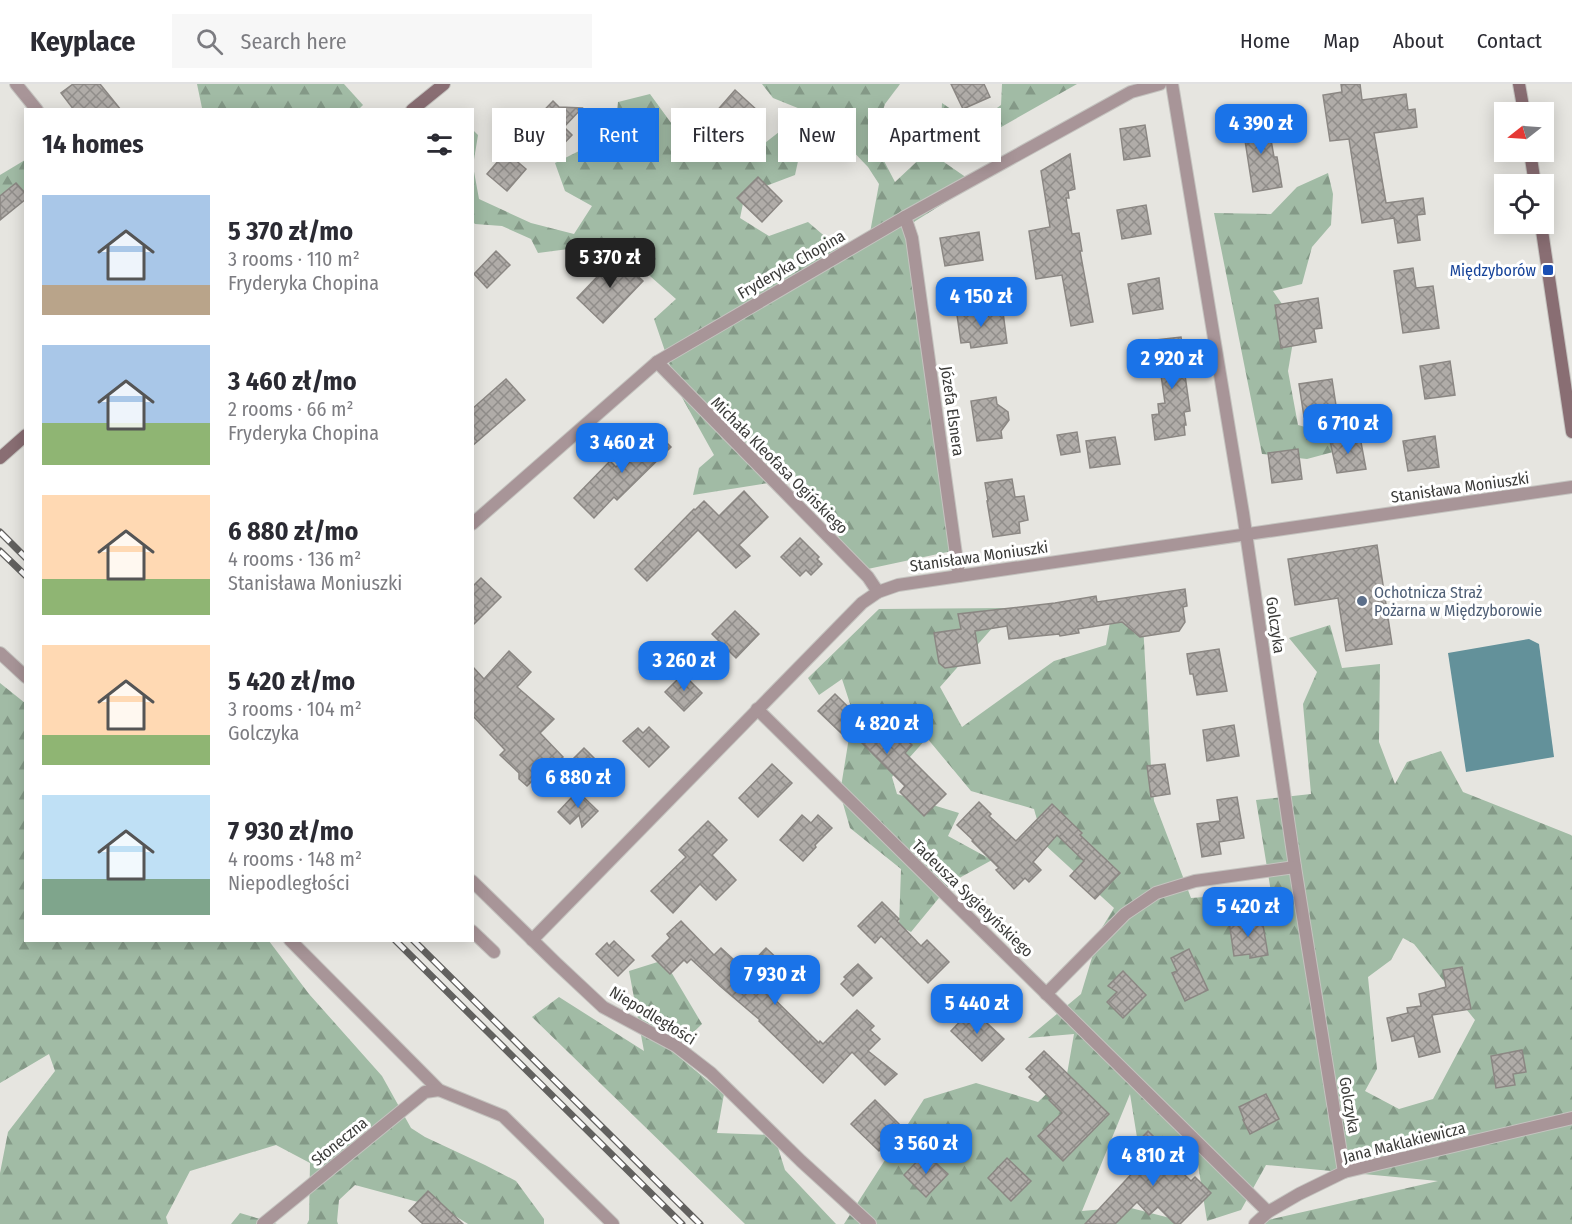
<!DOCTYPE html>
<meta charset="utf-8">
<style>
body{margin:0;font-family:"Fira Sans Condensed",sans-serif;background:#f7f7f7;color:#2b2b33;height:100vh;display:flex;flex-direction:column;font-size:22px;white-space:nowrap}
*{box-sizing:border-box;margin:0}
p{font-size:20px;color:#7c7c81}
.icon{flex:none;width:33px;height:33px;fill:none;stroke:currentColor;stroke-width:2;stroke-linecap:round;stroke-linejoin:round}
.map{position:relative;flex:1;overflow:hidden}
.details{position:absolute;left:24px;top:24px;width:450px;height:834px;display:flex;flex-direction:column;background:#fff;border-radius:0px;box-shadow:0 3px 15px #0003}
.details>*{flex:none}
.guide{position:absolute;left:492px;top:24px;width:570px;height:54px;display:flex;gap:12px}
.needle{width:39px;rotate:253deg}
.buttons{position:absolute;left:1494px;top:18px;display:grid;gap:12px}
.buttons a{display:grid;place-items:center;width:60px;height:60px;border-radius:0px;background:#fff;box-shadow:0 3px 15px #0003;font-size:30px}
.price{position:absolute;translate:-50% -51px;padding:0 14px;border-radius:12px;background:#1a73e8;color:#fff;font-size:20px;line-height:39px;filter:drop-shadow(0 2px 3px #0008)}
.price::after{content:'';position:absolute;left:50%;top:36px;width:18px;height:14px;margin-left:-9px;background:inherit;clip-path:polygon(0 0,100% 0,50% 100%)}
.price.current{background:#222;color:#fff}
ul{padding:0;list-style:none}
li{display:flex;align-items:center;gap:18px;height:150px;padding:0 18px}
li span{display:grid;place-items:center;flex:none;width:168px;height:120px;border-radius:0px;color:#555}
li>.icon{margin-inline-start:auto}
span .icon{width:72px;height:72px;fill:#fffc;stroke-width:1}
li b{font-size:26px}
h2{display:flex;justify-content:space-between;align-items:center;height:72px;padding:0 18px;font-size:26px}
.pill{padding:0 21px;border-radius:0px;background:#fff;box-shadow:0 3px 15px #0003;font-size:21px;line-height:54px}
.pill.current{background:#1a73e8;color:#fff}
header{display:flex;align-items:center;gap:36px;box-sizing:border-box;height:84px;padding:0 30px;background:#fff;border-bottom:2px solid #e1e1e2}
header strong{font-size:28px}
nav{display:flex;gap:33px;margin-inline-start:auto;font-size:21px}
.search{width:420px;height:54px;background:#f7f7f7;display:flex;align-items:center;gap:15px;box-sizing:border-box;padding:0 21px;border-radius:0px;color:#7c7c81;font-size:22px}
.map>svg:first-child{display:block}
.forest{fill:url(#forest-firs);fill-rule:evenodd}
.water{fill:#63919a}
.building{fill:url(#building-cross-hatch);stroke:#8b8783;stroke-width:1.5}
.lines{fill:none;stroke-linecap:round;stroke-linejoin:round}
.lane-casing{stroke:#c4c3bf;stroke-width:14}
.street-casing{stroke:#c4c3bf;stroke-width:14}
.secondary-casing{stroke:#c4c3bf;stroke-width:14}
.lane{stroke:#a89598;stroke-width:12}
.street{stroke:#a89598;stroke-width:12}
.secondary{stroke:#896e73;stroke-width:12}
.rail-casing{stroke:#62615f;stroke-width:7}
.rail{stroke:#fff;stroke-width:4.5;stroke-dasharray:14;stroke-linecap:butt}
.transit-dot{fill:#1a4fb4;stroke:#fff;stroke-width:2}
.service-dot{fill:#5c6f8a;stroke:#fff;stroke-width:2}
.labels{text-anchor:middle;stroke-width:6;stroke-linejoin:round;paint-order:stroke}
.street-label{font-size:16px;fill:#3b3b39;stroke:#fff}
.transit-label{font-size:16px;fill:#164399;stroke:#fff;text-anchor:end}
.service-label{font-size:16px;fill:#4e5e75;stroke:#fff;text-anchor:start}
</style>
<header>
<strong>Keyplace</strong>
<div class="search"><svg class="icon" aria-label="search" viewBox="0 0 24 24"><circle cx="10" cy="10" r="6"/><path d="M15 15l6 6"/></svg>Search here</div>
<nav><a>Home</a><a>Map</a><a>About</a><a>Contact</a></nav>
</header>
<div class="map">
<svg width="1572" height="1140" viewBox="0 0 1572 1140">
<defs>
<pattern id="forest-firs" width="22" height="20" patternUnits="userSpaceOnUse" patternTransform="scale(1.5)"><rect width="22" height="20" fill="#a1bba5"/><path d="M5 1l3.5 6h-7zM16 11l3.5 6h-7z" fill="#849987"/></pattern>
<pattern id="building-cross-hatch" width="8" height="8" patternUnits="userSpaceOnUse" patternTransform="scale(1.5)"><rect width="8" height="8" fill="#b0aca8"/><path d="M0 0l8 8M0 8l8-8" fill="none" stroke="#908d8a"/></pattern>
</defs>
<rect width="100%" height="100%" fill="#e6e5e0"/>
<g class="forest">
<path d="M 197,0 L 344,0 L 363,21 L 358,26 L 210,25 L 202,24 Z"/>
<path d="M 762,0 L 900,0 L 885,20 L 873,56 L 895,98 L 928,67 L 967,94 L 957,111 L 909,141 L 952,467 L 863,486 L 791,388 L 768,399 L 693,411 L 699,384 L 714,371 L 679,308 L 654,235 L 676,215 L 633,177 L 576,164 L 538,169 L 531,155 L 502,142 L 475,140 L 473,138 L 472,45 L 478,51 L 473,82 L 479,115 L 531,139 L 574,150 L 592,122 L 565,107 L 555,79 L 615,49 L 618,18 L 650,10 L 693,69 L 715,59 L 756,66 L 779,48 L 802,59 L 795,91 L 745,110 L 740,134 L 769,152 L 808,138 L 842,167 L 869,154 L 879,100 L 868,83 L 820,33 L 773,14 Z"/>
<path d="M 1002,0 L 1077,0 L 973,59 L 941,40 L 942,19 L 974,41 L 1001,21 Z"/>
<path d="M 25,76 L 25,112 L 0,131 L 0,91 Z"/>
<path d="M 1328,89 L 1333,110 L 1331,141 L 1312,163 L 1302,200 L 1273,207 L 1296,240 L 1288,287 L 1298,341 L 1338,352 L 1333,368 L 1307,375 L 1262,370 L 1214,129 L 1271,130 L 1297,103 Z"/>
<path d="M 1113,521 L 1142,522 L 1151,683 L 1154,717 L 1191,814 L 1271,808 L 1256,716 L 1311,710 L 1303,620 L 1317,588 L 1289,554 L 1330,541 L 1342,584 L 1380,580 L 1379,658 L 1395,700 L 1407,678 L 1441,667 L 1463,708 L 1571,751 L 1572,752 L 1572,1140 L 1264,1140 L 1268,1136 L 1438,1097 L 1266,1081 L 1241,1126 L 1207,1137 L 1197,1074 L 1140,1072 L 1130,1010 L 1082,1127 L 1127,1123 L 1178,1136 L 1177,1140 L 844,1140 L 924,1015 L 976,999 L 1038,1018 L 1067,990 L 1074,950 L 1028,954 L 1081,910 L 1100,847 L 1114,824 L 1044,760 L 1034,725 L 971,707 L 927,654 L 892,693 L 897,710 L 959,729 L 948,752 L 992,776 L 952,798 L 911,848 L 899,842 L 901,785 L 850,744 L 840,709 L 853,629 L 842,595 L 819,611 L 808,594 L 879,525 L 1010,524 L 940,603 L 962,643 L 1054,577 L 1106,561 ZM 1403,854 L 1414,860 L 1475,936 L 1433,1015 L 1399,1025 L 1365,1007 L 1377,985 L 1368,893 L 1391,876 Z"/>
<path d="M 0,599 L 25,619 L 26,856 L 269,857 L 309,910 L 382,992 L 411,1044 L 425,1053 L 485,1081 L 516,1097 L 544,1135 L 544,1140 L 468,1140 L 444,1125 L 355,1101 L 339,1116 L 337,1137 L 338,1140 L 307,1140 L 309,1136 L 310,1079 L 276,1061 L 190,1087 L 166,1133 L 168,1140 L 0,1140 L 0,1089 L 8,1048 L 55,987 L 49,970 L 0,999 Z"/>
<path d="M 664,876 L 702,940 L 673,968 L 724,1010 L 717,1049 L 774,1051 L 785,1086 L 836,1140 L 745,1140 L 532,933 L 559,913 L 644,967 L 629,887 Z"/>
<path d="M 240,1129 L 277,1140 L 231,1140 Z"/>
</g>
<path class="water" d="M 1529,555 L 1539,560 L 1554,673 L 1466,688 L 1448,569 Z"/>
<g class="building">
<path d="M 73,0 L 100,0 L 121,26 L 74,26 L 61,9 Z"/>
<path d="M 951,0 L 984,0 L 990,13 L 963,25 Z"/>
<path d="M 1341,0 L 1360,0 L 1362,16 L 1406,10 L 1408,26 L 1415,25 L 1417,43 L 1374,49 L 1386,119 L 1423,114 L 1425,130 L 1417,131 L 1420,156 L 1398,159 L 1394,134 L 1362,139 L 1349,55 L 1330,57 L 1328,44 L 1323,11 L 1342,8 Z"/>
<path d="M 735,6 L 758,27 L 738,50 L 715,29 Z"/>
<path d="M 553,17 L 559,23 L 582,24 L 564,43 L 572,51 L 552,72 L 525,46 Z"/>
<path d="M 909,27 L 924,51 L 895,70 L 880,46 Z"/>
<path d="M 1267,33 L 1274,73 L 1277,73 L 1282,103 L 1253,108 L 1242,37 Z"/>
<path d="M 1145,41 L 1150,72 L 1124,76 L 1120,45 Z"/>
<path d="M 506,68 L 526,85 L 507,107 L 487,90 Z"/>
<path d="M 1070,70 L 1075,105 L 1068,107 L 1069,114 L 1066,114 L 1072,150 L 1079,149 L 1082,167 L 1080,167 L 1093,238 L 1071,242 L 1062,191 L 1036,195 L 1029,147 L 1050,143 L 1041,87 Z"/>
<path d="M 758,93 L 782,117 L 762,138 L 737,114 Z"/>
<path d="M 16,99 L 26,110 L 26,115 L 0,136 L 0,112 Z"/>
<path d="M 1146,121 L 1151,150 L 1122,155 L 1117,126 Z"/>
<path d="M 979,148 L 983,176 L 945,182 L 940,154 Z"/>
<path d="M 496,167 L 510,181 L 487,204 L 474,190 Z"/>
<path d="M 617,172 L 643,197 L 603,239 L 577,214 Z"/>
<path d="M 1413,184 L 1416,204 L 1433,202 L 1439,244 L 1403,249 L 1394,187 Z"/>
<path d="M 1159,194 L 1163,225 L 1133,230 L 1128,200 Z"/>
<path d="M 1318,214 L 1322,244 L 1314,245 L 1316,258 L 1281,264 L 1275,221 Z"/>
<path d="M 974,222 L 975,232 L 1003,228 L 1007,259 L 971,264 L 970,258 L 961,259 L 956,224 Z"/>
<path d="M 1181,253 L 1187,291 L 1185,291 L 1190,327 L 1184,328 L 1186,341 L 1184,341 L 1185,351 L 1155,356 L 1152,331 L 1159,330 L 1158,320 L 1165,319 L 1156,256 Z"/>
<path d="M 1450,277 L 1455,311 L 1425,315 L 1420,282 Z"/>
<path d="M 506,295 L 525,316 L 472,362 L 472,325 Z"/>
<path d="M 1332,295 L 1337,328 L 1304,333 L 1299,300 Z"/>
<path d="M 996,313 L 997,320 L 1008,328 L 1009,336 L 1001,347 L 1002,354 L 977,357 L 971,317 Z"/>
<path d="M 653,345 L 671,363 L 617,416 L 614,413 L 594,434 L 574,414 L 610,377 L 616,383 Z"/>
<path d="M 1077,348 L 1080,368 L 1061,371 L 1057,351 Z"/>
<path d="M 1435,352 L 1439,383 L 1408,387 L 1403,357 Z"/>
<path d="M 1115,353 L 1120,380 L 1090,384 L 1086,357 Z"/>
<path d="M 1360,353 L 1366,385 L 1337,389 L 1330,357 Z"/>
<path d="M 1298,365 L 1302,395 L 1272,399 L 1268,369 Z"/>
<path d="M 1012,395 L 1015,413 L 1024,412 L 1028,436 L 1019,438 L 1020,449 L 993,453 L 987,417 L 988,417 L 985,399 Z"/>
<path d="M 744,407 L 768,433 L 739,461 L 750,472 L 736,484 L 698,446 L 647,497 L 635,485 L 694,425 L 695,426 L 704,417 L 719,432 Z"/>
<path d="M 800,454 L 819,473 L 817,475 L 822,480 L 811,491 L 806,486 L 800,492 L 781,473 Z"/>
<path d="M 1377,461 L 1392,560 L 1346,567 L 1338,514 L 1295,521 L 1288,475 Z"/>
<path d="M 481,494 L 501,513 L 472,542 L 472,503 Z"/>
<path d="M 1185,505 L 1187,522 L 1183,523 L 1185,538 L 1179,547 L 1140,553 L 1122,538 L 1078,545 L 1079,549 L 1060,552 L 1059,550 L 1009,555 L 1007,542 L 975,547 L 980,579 L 945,584 L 939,579 L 934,549 L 961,545 L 958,530 L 1055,519 L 1096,512 L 1097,518 Z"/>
<path d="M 735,527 L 759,550 L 736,574 L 712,550 Z"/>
<path d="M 1219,565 L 1227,607 L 1197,611 L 1193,590 L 1190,590 L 1187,570 Z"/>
<path d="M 509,567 L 531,588 L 517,603 L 554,635 L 540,649 L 563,673 L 544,692 L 540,689 L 527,702 L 519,695 L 519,689 L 500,671 L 505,666 L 472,631 L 472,582 L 484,595 Z"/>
<path d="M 683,590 L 702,609 L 684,627 L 665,608 Z"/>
<path d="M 835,610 L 880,654 L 892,642 L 912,661 L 905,669 L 946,710 L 924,732 L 900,708 L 905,702 L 847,644 L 842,650 L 818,627 Z"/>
<path d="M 1234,641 L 1239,672 L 1207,677 L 1203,646 Z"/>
<path d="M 649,643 L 669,663 L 649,683 L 623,657 L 638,644 L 643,649 Z"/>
<path d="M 584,664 L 595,675 L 574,696 L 563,685 Z"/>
<path d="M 772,680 L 792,699 L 758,733 L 739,714 Z"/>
<path d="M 1165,680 L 1170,710 L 1151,713 L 1147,682 Z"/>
<path d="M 569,699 L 598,727 L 582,743 L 579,731 L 570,740 L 558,728 L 573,712 Z"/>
<path d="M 1237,713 L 1244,754 L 1219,758 L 1221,770 L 1202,773 L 1197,740 L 1220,737 L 1217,716 Z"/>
<path d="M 979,718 L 991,730 L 989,732 L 1016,757 L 1052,720 L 1082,749 L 1080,751 L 1120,789 L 1095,815 L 1070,792 L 1084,777 L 1057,751 L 1033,778 L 1041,786 L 1029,798 L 1025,794 L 1014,805 L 996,786 L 999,784 L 972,757 L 973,756 L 957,741 Z"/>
<path d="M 802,731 L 811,739 L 818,731 L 832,744 L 815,761 L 816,763 L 803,777 L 780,756 Z"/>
<path d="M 708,737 L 727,756 L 712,771 L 736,796 L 716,816 L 700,800 L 673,829 L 651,807 L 686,773 L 679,766 Z"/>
<path d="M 882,818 L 899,835 L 897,837 L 921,862 L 927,856 L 949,878 L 928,899 L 881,852 L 875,859 L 858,842 Z"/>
<path d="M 1245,834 L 1245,836 L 1262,835 L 1268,871 L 1250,874 L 1250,870 L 1234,872 L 1229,837 Z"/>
<path d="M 681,837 L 714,871 L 721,864 L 745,886 L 766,864 L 784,881 L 762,903 L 819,959 L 820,957 L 823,960 L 857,926 L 874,942 L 870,946 L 880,955 L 868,967 L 897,990 L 885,1001 L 852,968 L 823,999 L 759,937 L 760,936 L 720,902 L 691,875 L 687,879 L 684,876 L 670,890 L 652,872 L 670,854 L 667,850 Z"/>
<path d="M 614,857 L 634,876 L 618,892 L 596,870 L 607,859 L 609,862 Z"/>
<path d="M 1189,865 L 1208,906 L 1185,917 L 1172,889 L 1177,887 L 1171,874 Z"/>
<path d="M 858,880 L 872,894 L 853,912 L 841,900 L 846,895 L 844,893 Z"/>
<path d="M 1462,883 L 1471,925 L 1432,931 L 1440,968 L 1419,973 L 1414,952 L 1392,957 L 1387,934 L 1408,929 L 1407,924 L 1421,922 L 1419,910 L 1446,903 L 1443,886 Z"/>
<path d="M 1123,887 L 1146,911 L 1123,934 L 1107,918 L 1117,908 L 1108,902 Z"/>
<path d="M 972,925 L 1004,955 L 982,977 L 951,947 Z"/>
<path d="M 1522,966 L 1526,988 L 1513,990 L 1515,1001 L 1496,1004 L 1491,972 Z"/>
<path d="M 1044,967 L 1109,1030 L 1063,1077 L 1038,1052 L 1062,1029 L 1049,1016 L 1051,1015 L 1029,993 L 1032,990 L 1026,985 Z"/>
<path d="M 1266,1010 L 1279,1035 L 1250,1050 L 1243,1036 L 1244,1036 L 1239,1023 Z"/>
<path d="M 875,1016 L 902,1043 L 879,1067 L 851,1040 Z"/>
<path d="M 1148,1047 L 1163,1062 L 1159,1066 L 1191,1097 L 1195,1093 L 1211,1109 L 1180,1140 L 1175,1140 L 1158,1123 L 1149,1131 L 1137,1118 L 1115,1140 L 1085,1140 L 1138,1083 L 1125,1071 Z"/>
<path d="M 925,1069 L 948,1090 L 926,1113 L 904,1091 Z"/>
<path d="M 1007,1074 L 1031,1097 L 1011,1117 L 988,1094 Z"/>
<path d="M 428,1107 L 463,1140 L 423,1140 L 409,1127 Z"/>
</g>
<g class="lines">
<g class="lane-casing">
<path id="lane" d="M 472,847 L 494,868"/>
</g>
<g class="street-casing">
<g id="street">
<path d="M 16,0 L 37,26"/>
<path d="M 1172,0 L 1243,429 L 1295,783 L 1344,1088"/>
<path d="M 905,133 L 912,154 L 959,492"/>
<path d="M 657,278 L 868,493 L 878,508"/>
<path d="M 472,440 L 657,278 L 905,133 L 1131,8 L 1160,0"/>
<path d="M 0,569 L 26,593"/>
<path d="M 757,625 L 1268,1128"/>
<path d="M 472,797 L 556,879 L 603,923 L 676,962 L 711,989 L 801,1077 L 870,1140"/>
<path d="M 290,856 L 439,1006 L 503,1032 L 613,1140"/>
<path d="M 532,856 L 862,519 L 878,508 L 898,501 L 959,492 L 1572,403"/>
<path d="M 1046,910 L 1125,830 L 1156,809 L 1195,797 L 1295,783"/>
<path d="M 263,1140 L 425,1008 L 439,1006"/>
<path d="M 1255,1140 L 1268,1128 L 1299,1110 L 1344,1088 L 1572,1034"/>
</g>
</g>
<g class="secondary-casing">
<g id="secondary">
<path d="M 1519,0 L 1524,28"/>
<path d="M 412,26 L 444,0"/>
<path d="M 1530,68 L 1535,100"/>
<path d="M 1541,140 L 1572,348"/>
<path d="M 0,374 L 26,351"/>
</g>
</g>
<use href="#lane" class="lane"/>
<use href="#street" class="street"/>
<use href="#secondary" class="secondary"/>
<g class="rail-casing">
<g id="rail">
<path d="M 0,448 L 26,474"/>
<path d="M 0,467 L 26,492"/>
<path d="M 395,856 L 682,1140"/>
<path d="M 413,856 L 700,1140"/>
</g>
</g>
<use href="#rail" class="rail"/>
</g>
<rect class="transit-dot" x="1542" y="180" width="12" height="12" rx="3"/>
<circle class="service-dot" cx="1362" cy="517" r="6"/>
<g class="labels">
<g class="street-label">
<text transform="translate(791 180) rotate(-30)" y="6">Fryderyka Chopina</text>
<text transform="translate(953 327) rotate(82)" y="6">Józefa Elsnera</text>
<text transform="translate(780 381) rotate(45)" y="6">Michała Kleofasa Ogińskiego</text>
<text transform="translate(1460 403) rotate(-8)" y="6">Stanisława Moniuszki</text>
<text transform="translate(979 472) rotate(-8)" y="6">Stanisława Moniuszki</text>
<text transform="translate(1276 541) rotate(82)" y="6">Golczyka</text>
<text transform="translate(973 814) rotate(44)" y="6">Tadeusza Sygietyńskiego</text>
<text transform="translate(653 931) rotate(31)" y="6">Niepodległości</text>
<text transform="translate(1350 1021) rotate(80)" y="6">Golczyka</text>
<text transform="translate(339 1057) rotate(-39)" y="6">Słoneczna</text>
<text transform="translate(1404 1058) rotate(-14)" y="6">Jana Maklakiewicza</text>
</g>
<g class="transit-label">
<text x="1536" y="192">Międzyborów</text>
</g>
<g class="service-label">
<text x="1374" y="514">Ochotnicza Straż<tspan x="1374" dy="18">Pożarna w Międzyborowie</tspan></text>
</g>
</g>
</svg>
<div class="buttons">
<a><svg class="needle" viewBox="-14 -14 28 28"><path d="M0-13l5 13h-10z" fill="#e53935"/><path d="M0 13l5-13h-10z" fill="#7c7c81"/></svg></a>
<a><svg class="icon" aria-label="locate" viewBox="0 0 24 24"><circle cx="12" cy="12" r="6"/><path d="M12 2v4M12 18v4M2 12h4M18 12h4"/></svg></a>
</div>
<b class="price" style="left:1261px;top:71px">4 390 zł</b>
<b class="price current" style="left:610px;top:205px">5 370 zł</b>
<b class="price" style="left:981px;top:244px">4 150 zł</b>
<b class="price" style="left:1172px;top:306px">2 920 zł</b>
<b class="price" style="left:1348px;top:371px">6 710 zł</b>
<b class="price" style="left:622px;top:390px">3 460 zł</b>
<b class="price" style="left:684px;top:608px">3 260 zł</b>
<b class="price" style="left:887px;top:671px">4 820 zł</b>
<b class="price" style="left:578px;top:725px">6 880 zł</b>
<b class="price" style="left:1248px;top:854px">5 420 zł</b>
<b class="price" style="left:775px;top:922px">7 930 zł</b>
<b class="price" style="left:977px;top:951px">5 440 zł</b>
<b class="price" style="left:926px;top:1091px">3 560 zł</b>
<b class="price" style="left:1153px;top:1103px">4 810 zł</b>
<div class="guide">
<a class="pill">Buy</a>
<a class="pill current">Rent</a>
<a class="pill">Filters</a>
<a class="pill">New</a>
<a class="pill">Apartment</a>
</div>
<section class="details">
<h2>14 homes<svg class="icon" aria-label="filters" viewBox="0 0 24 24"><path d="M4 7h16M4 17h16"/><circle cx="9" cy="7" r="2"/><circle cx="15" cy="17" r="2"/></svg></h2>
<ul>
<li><span style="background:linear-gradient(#a9c7e8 75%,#b9a48a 0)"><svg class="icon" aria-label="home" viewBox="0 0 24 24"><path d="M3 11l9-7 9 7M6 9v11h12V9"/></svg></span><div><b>5 370 zł/mo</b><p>3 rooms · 110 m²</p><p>Fryderyka Chopina</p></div></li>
<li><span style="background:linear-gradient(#a9c7e8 65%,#8fb573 0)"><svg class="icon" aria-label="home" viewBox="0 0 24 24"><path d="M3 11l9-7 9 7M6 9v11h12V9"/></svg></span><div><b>3 460 zł/mo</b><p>2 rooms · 66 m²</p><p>Fryderyka Chopina</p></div></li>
<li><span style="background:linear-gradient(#ffd9b3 70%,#8fb573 0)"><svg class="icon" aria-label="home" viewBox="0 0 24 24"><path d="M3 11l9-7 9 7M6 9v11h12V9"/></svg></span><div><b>6 880 zł/mo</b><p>4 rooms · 136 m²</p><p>Stanisława Moniuszki</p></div></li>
<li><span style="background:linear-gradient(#ffd9b3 75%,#8fb573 0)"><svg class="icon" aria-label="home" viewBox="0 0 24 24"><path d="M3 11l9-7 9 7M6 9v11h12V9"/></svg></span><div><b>5 420 zł/mo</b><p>3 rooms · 104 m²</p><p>Golczyka</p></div></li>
<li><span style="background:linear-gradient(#bfe0f5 70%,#7fa58c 0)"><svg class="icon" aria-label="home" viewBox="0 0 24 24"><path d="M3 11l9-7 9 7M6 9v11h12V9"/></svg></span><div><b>7 930 zł/mo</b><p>4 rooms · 148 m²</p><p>Niepodległości</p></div></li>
</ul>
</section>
</div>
